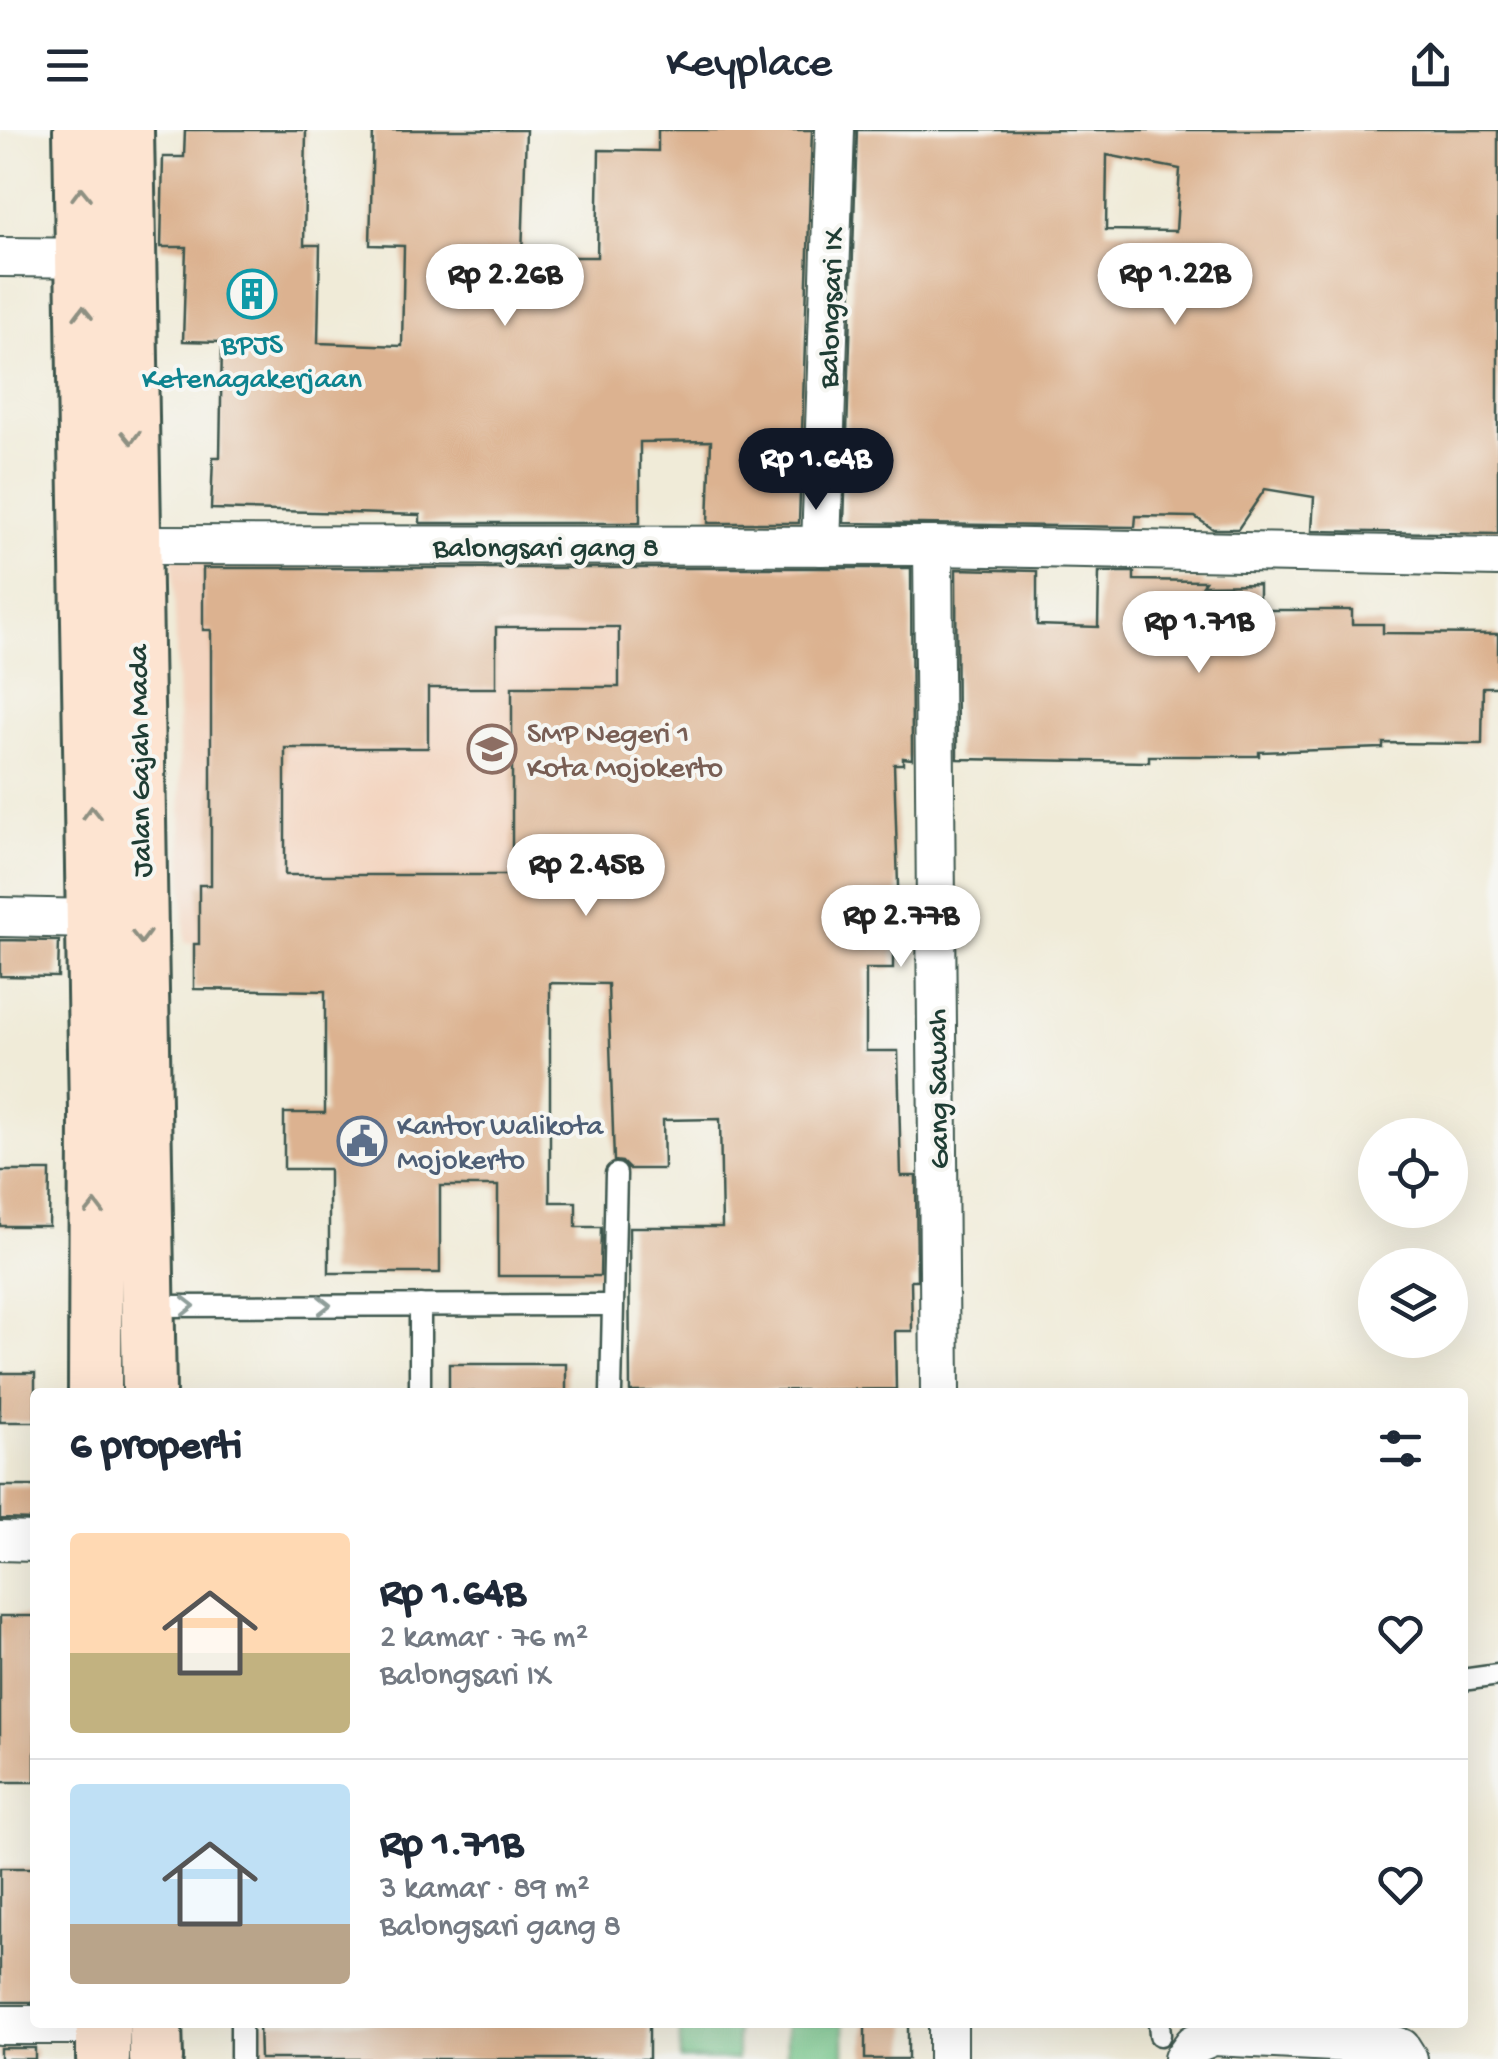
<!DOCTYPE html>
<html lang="id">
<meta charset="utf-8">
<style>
body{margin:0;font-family:"Gochi Hand",sans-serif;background:#f2f2f3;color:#1f2937;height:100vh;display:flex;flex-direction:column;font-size:38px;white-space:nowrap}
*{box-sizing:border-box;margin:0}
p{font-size:32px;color:#747a83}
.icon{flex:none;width:55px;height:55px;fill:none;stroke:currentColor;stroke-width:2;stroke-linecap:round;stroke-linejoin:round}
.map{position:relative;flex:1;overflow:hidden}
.sheet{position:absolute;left:30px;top:1258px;width:1438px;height:640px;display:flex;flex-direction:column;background:#fff;border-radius:10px;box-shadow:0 10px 40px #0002}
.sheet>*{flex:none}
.buttons{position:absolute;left:1358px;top:988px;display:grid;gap:20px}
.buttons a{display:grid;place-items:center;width:110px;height:110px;border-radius:50%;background:#fff;box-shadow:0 10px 40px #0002;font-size:50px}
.price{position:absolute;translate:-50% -85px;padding:0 22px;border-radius:35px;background:#fff;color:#222;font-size:32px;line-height:65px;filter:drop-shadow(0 2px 5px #0008)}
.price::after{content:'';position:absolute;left:50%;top:60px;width:30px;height:22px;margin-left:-15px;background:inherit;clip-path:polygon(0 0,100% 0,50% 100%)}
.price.on{background:#111827;color:#fff}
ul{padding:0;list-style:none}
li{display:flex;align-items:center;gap:30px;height:250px;padding:0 40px}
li+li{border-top:2px solid #e0e1e3}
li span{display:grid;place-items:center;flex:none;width:280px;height:200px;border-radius:10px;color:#555}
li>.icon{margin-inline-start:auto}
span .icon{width:120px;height:120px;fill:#fffc;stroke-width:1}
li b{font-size:42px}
h2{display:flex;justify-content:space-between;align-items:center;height:120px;padding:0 40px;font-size:42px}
header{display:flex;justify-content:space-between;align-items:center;height:130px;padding:0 40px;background:#fff;font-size:45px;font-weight:600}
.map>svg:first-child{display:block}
.built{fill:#f3d4bf}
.green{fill:#76c98c;stroke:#4a8360;stroke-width:2.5}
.building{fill:#dcb290;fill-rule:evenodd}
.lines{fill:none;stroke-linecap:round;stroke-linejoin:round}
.lane-casing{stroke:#3e574d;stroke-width:25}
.street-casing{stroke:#3e574d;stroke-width:42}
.secondary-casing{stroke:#3e574d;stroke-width:58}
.lane{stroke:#fff;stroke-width:20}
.street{stroke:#fff;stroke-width:38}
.secondary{stroke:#fde4d1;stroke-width:52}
.oneway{stroke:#8e9082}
.oneway2{stroke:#8f9e9a}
.labels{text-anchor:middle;stroke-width:8;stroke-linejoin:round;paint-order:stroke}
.street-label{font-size:30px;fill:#1f3d34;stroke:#f6f6f2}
.culture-label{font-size:30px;fill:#0d838f;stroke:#f6f6f2}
.education-label{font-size:30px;fill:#785e54;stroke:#f6f6f2;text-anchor:start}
.service-label{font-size:30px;fill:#4e5e75;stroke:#f6f6f2;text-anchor:start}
</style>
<header><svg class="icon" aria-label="menu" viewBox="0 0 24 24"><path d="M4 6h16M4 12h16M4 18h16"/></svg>Keyplace<svg class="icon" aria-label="share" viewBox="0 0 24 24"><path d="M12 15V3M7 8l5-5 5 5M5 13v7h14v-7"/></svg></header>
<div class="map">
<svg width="1498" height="1929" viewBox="0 0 1498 1929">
<rect width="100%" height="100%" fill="#f6f6f2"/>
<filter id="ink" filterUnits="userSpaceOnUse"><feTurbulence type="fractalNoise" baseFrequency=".01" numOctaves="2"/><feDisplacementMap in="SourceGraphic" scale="20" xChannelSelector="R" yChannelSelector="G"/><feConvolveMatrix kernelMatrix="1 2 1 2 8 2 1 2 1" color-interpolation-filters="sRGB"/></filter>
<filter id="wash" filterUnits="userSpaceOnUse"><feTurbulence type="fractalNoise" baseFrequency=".0048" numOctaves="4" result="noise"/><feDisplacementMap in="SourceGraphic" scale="40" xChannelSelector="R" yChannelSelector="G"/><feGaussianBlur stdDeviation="2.25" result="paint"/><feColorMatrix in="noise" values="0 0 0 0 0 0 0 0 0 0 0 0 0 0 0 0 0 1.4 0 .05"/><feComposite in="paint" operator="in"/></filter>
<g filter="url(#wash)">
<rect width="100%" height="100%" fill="#f0ebd8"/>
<path class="built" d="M 173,426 L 803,426 L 804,861 L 601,864 L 600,813 L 185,813 Z"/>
<g class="green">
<rect x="680" y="1893" width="57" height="36"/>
<rect x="787" y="1893" width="57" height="36"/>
</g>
<g id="blocks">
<g class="building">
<path d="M 185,0 L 306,0 L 304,115 L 320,115 L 318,213 L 402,216 L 404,116 L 370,115 L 373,0 L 526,0 L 522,127 L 597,127 L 599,20 L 658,21 L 658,0 L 812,0 L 799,393 L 708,393 L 711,311 L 640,312 L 640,393 L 420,393 L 420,385 L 211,379 L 213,327 L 220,327 L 222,212 L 183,211 L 186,117 L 161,117 L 163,27 L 184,27 Z"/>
<path d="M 857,0 L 1498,0 L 1498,404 L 1312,401 L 1314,367 L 1265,359 L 1238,399 L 1213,399 L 1195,387 L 1136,386 L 1135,397 L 844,393 ZM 1107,25 L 1180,39 L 1176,101 L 1106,100 Z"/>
<path d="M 203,438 L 911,438 L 912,629 L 903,628 L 903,634 L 894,634 L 898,755 L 898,772 L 893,772 L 893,839 L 866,839 L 866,921 L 898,921 L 901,1046 L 916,1046 L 917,1150 L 911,1150 L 912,1201 L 895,1201 L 896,1259 L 630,1262 L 629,1097 L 722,1097 L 720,989 L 663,990 L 664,1039 L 629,1039 L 622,1032 L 614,1031 L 608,854 L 550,853 L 550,1072 L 576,1072 L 576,1097 L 601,1097 L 600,1146 L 498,1146 L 498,1056 L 440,1056 L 440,1143 L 329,1143 L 329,1039 L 284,1039 L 284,983 L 325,983 L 325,861 L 194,859 L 194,814 L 199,814 L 199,755 L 211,755 L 211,500 L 203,500 ZM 496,497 L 619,497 L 619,557 L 512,557 L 512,745 L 285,745 L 285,618 L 428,618 L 428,558 L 496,558 Z"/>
<path d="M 956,439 L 1037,441 L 1037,495 L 1098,497 L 1099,442 L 1134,442 L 1134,450 L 1205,451 L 1202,455 L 1259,454 L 1259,480 L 1352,480 L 1352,494 L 1383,494 L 1383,503 L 1498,504 L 1498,557 L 1483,557 L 1482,614 L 1383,613 L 1383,618 L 1259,622 L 1259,626 L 1149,626 L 1149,632 L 957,629 Z"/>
<path d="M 0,810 L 59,811 L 58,847 L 0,846 Z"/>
<path d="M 0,1041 L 50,1041 L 49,1096 L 0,1096 Z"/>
<rect x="449" y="1234" width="117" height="28"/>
<rect x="0" y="1243" width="35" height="49"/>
<path d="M 0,1356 L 35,1356 L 35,1390 L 0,1389 Z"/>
<rect x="0" y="1486" width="35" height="166"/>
<rect x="0" y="1738" width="35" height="134"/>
<path d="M 259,1892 L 649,1892 L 649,1929 L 260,1929 Z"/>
<rect x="865" y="1892" width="43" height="37"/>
<rect x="0" y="1918" width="35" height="11"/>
</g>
</g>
</g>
<g filter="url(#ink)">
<use href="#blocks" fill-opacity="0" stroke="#3e574d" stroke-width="2.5"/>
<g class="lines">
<g class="lane-casing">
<g id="lane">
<path d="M 146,1176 L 612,1175"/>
<path d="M 420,1262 L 420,1175"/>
<path d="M 611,1262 L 616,1044"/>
<path d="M 1462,1550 L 1498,1545"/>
<path d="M 241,1892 L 241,1929"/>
<path d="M 1159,1892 L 1160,1905"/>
</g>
</g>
<g class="street-casing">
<g id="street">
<path d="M 0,127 L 107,128"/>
<path d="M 134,415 L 933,416 L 1498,427"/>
<path d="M 821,416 L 835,0"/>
<path d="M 933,416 L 940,1262"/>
<path d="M 0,787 L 94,789"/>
<path d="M 0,1411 L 35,1412"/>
<path d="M 948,1892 L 948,1929"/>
<path d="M 0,1895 L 103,1895"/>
<path d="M 1183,1929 L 1194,1914 L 1213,1906 L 1392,1915 L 1401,1918 L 1408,1929"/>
</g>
</g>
<g class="secondary-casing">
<g id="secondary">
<path d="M 80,0 L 96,983 L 95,1262"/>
<path d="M 127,0 L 149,1262"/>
<path d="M 103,1892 L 103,1929"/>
<path d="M 155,1892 L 156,1929"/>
</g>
</g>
<use href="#lane" class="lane"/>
<use href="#street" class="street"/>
<use href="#secondary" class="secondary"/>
</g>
<defs><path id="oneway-chevron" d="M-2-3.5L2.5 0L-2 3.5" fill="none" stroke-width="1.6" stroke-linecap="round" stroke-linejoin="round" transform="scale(2.5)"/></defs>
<g class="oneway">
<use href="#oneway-chevron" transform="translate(81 64) rotate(-91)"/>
<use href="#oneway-chevron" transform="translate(83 183) rotate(-91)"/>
<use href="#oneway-chevron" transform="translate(131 307) rotate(89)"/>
<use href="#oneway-chevron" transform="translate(92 683) rotate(-91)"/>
<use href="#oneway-chevron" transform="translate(141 807) rotate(89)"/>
<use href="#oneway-chevron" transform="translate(95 1078) rotate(-89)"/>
</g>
<g class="oneway2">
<use href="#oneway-chevron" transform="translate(324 1175)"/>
<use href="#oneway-chevron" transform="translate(188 1176)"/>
</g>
</g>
<defs>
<g id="building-ring" transform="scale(2.5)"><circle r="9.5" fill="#f6f6f2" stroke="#0f9aa8" stroke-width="1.5"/><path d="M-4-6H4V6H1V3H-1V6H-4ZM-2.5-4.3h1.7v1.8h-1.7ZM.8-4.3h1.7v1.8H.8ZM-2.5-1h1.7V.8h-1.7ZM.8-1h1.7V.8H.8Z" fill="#0f9aa8"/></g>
<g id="school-ring" transform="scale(2.5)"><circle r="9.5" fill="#f6f6f2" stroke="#8d6e63" stroke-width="1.5"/><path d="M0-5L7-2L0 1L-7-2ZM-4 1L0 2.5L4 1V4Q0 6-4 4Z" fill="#8d6e63"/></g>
<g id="civic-ring" transform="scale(2.5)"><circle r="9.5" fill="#f6f6f2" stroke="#5c6f8a" stroke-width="1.5"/><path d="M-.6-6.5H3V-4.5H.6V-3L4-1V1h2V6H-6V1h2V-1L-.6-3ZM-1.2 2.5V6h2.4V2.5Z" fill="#5c6f8a"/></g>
</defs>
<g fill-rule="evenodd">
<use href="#building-ring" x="252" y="164"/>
<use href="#school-ring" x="492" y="619"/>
<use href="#civic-ring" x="362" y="1011"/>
</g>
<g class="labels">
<g class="street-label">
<text transform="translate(829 178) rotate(-88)" y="10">Balongsari IX</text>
<text x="546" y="426">Balongsari gang 8</text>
<text transform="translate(138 631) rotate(-91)" y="10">Jalan Gajah Mada</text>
<text transform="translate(936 959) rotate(-91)" y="10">Gang Sawah</text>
</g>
<g class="culture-label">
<text x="252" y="223">BPJS<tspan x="252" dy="34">Ketenagakerjaan</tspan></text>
</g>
<g class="education-label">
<text x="527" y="612">SMP Negeri 1<tspan x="527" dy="34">Kota Mojokerto</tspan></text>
</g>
<g class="service-label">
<text x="397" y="1004">Kantor Walikota<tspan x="397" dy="34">Mojokerto</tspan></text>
</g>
</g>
</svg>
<div class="buttons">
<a><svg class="icon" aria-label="locate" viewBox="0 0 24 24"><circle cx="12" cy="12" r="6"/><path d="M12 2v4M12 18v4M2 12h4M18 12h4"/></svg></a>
<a><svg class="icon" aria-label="layers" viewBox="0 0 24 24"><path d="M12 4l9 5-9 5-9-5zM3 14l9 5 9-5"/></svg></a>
</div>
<b class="price" style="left:1175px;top:198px">Rp 1.22B</b>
<b class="price" style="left:505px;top:199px">Rp 2.26B</b>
<b class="price on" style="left:816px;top:383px">Rp 1.64B</b>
<b class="price" style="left:1199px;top:546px">Rp 1.71B</b>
<b class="price" style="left:586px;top:789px">Rp 2.45B</b>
<b class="price" style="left:901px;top:840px">Rp 2.77B</b>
<section class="sheet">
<h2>6 properti<svg class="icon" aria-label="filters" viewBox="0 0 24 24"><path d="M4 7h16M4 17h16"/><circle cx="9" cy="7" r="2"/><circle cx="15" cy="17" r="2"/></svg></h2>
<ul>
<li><span style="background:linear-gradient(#ffd9b3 60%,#c2b280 0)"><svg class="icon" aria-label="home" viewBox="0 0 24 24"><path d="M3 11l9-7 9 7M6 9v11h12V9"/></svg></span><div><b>Rp 1.64B</b><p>2 kamar · 76 m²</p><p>Balongsari IX</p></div><svg class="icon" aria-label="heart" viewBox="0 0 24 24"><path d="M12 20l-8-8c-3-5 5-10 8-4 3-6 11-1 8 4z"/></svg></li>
<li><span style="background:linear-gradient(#bfe0f5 70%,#b9a48a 0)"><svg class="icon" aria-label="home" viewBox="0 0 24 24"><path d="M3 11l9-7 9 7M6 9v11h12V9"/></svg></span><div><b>Rp 1.71B</b><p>3 kamar · 89 m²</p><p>Balongsari gang 8</p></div><svg class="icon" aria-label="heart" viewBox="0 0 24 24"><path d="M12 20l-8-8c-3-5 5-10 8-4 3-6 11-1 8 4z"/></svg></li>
</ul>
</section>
</div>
